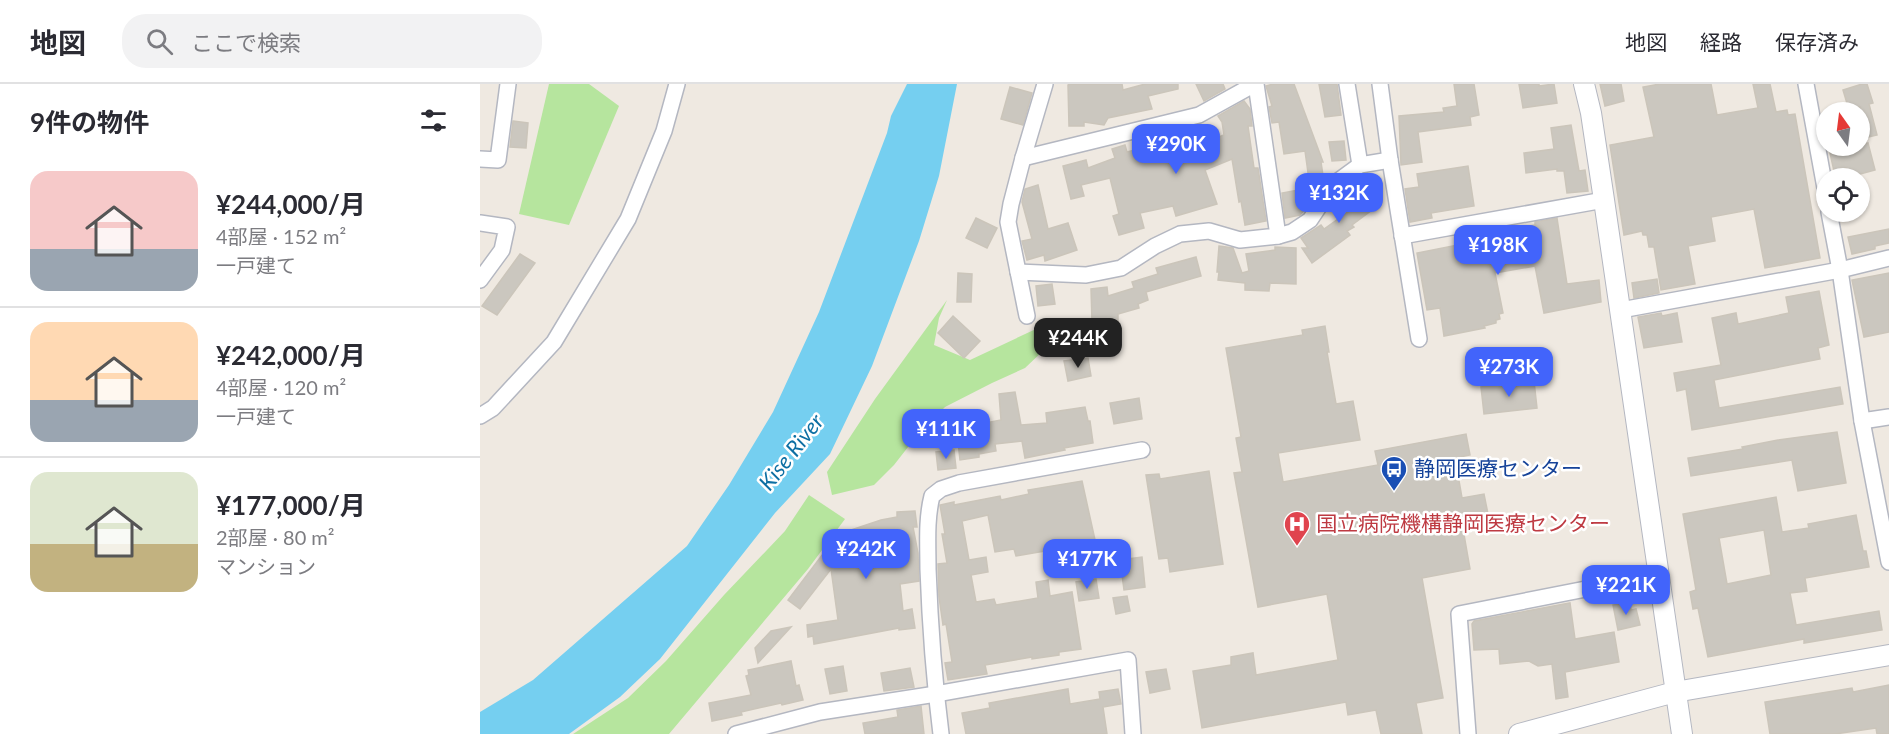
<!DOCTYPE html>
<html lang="ja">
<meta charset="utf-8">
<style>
body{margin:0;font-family:Lato,"Noto Sans JP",sans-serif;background:#f2f2f3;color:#2b2b33;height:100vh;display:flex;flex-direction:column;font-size:22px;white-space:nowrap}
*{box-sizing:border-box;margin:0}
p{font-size:20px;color:#7c7c81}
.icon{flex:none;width:33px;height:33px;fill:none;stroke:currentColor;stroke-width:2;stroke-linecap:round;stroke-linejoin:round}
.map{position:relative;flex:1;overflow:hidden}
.panel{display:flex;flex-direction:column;background:#fff;width:480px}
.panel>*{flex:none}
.needle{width:39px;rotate:346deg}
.fabs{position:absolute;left:1336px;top:18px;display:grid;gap:12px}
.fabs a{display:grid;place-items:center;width:54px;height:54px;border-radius:50%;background:#fff;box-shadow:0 2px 4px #0004;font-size:30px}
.price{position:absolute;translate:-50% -51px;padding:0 14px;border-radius:12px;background:#4264fb;color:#fff;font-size:20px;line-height:39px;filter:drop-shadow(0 2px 3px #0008)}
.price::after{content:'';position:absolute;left:50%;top:36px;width:18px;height:14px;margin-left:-9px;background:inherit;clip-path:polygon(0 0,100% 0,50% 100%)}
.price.active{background:#222;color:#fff}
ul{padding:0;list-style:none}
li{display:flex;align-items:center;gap:18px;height:150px;padding:0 30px}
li+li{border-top:2px solid #e1e1e2}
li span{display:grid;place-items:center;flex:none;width:168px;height:120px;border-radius:18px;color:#555}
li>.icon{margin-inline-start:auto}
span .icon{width:72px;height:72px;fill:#fffc;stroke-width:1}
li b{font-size:26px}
h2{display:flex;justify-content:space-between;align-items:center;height:72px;padding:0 30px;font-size:26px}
header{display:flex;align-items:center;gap:36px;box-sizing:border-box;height:84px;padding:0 30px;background:#fff;border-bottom:2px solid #e1e1e2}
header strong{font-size:28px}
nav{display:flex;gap:33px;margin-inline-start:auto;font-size:21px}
.search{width:420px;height:54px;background:#f2f2f3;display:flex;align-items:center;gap:15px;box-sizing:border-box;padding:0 21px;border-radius:24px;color:#7c7c81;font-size:22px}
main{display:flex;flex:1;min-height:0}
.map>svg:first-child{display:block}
.green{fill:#b6e59e}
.water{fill:#75cff0}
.building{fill:#cbc7bf;stroke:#cbc5ba;stroke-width:1.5;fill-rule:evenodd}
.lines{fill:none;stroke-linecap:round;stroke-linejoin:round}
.minor-casing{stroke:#b4b7c1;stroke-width:18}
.tertiary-casing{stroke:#b4b7c1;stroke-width:22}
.minor{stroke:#fff;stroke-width:15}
.tertiary{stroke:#fff;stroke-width:20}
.labels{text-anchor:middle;stroke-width:5;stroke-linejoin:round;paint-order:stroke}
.transit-label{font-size:21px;fill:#164399;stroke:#fff;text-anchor:start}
.health-label{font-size:21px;fill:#be3a42;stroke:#fff;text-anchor:start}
.water-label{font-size:22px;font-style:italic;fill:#0d6fa3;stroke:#fff}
</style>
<header>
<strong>地図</strong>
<div class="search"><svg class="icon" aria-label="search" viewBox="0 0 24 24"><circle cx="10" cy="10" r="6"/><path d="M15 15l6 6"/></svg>ここで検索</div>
<nav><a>地図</a><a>経路</a><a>保存済み</a></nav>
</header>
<main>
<section class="panel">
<h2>9件の物件<svg class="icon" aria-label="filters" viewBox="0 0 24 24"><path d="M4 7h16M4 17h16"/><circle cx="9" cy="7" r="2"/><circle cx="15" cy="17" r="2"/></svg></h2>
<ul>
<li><span style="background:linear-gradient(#f6c9c9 65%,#9aa5b1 0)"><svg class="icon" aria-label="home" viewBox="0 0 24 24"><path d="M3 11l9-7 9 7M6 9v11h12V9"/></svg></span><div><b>¥244,000/月</b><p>4部屋 · 152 m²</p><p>一戸建て</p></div></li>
<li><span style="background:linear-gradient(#ffd9b3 65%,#9aa5b1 0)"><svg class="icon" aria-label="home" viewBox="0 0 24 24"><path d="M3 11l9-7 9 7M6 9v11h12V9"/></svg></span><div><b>¥242,000/月</b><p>4部屋 · 120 m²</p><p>一戸建て</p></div></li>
<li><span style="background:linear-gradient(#dfe7d0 60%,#c2b280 0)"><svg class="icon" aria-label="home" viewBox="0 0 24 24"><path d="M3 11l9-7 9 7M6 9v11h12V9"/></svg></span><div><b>¥177,000/月</b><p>2部屋 · 80 m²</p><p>マンション</p></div></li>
</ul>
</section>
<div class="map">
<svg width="1409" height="650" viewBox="0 0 1409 650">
<rect width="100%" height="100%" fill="#efe9e1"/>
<g class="green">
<path d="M 69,0 L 109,0 L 139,22 L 89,141 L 39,130 Z"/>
<path d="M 467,216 L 459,234 L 454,261 L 490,276 L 558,244 L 598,259 L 565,265 L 545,284 L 512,299 L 465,323 L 439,349 L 414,381 L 394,401 L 352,411 L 347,388 L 395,315 Z"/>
<path d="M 329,411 L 365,435 L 328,485 L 189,650 L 93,650 L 148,614 L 186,577 L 244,511 L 305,447 Z"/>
</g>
<path class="water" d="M 427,0 L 477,0 L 459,92 L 439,157 L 392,282 L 350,370 L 295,429 L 180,575 L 140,613 L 89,650 L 0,650 L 0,628 L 53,596 L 207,462 L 249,401 L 293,328 L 339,228 L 407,49 L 411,32 Z"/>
<g class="building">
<path d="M 590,0 L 642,0 L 643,6 L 665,0 L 698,0 L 698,5 L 668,12 L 672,25 L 628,34 L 624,41 L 604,38 L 604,42 L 589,42 L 588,1 Z"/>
<path d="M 716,0 L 743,0 L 745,5 L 724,17 Z"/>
<path d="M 793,0 L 814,0 L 843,78 L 841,78 L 844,98 L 841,101 L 830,103 L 825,67 L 804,70 L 799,38 L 792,39 L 789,23 L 792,22 L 786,2 Z"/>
<path d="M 839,0 L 857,0 L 861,31 L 845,33 Z"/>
<path d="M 974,0 L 994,0 L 999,31 L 990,33 L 991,41 L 938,48 L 942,78 L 921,81 L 919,32 L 964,28 L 963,24 L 977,22 Z"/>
<path d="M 1039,0 L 1059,0 L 1059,2 L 1074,0 L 1077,19 L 1043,24 Z"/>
<path d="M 1120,0 L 1141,0 L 1144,17 L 1125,22 Z"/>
<path d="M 1180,0 L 1231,0 L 1237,31 L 1278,24 L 1273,0 L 1290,0 L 1296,28 L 1307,26 L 1308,31 L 1315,30 L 1340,174 L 1285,184 L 1274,125 L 1231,133 L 1235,157 L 1208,162 L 1215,200 L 1181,206 L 1174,163 L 1169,163 L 1167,151 L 1163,151 L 1162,147 L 1144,151 L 1130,61 L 1174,53 L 1163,3 Z"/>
<path d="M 1382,0 L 1387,0 L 1393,19 L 1389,20 L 1397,51 L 1380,55 L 1380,23 L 1369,26 L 1363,6 Z"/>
<path d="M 530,3 L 552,9 L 543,41 L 521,35 Z"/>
<path d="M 764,17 L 770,25 L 772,42 L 768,42 L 774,84 L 778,84 L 786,137 L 765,141 L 761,117 L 759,118 L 752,75 L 725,86 L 737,120 L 696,132 L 693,122 L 660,129 L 664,144 L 639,151 L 633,132 L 639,130 L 630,94 L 601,101 L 604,112 L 591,115 L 583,82 L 606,76 L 608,84 L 635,74 L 632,65 L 645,61 L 647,68 L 687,58 L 688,62 L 696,60 L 696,63 L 714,57 L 715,62 L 744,51 L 742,38 L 738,32 Z"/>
<path d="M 33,37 L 48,39 L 46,64 L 30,63 Z"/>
<path d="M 1091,41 L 1099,87 L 1105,86 L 1108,107 L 1087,109 L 1084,87 L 1077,87 L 1077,85 L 1046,89 L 1044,69 L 1074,65 L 1071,44 Z"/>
<path d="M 864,57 L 866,76 L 852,77 L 849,58 Z"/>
<path d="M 1388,59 L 1395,86 L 1369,93 L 1366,84 L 1354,87 L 1350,69 Z"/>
<path d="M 988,82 L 994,122 L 951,129 L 952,134 L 930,138 L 925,105 L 939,103 L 937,90 Z"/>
<path d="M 876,96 L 896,123 L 872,141 L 874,143 L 867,147 L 870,151 L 832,179 L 822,164 L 828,164 L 821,154 L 841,141 L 844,145 L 872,125 L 860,108 Z"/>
<path d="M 558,101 L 568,145 L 588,139 L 597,166 L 565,177 L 564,171 L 547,176 L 542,157 L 552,155 L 542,118 L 545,105 Z"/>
<path d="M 823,105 L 827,123 L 820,131 L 805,134 L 802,109 Z"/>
<path d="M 496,134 L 517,144 L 507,164 L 486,154 Z"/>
<path d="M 1077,134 L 1087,200 L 1119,196 L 1121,218 L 1064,229 L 1055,182 L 1015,189 L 1023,229 L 1019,230 L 1020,235 L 1016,236 L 1016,239 L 1004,242 L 1005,244 L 964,252 L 960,224 L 947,226 L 937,169 L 988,159 L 987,152 L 1007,148 L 1008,150 L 1055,141 L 1055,138 Z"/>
<path d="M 1409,145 L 1409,159 L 1395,162 L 1395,165 L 1372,170 L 1368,153 Z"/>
<path d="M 739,162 L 753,164 L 762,189 L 769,187 L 766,170 L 795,166 L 795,163 L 816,164 L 816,200 L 790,199 L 789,207 L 765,206 L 765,199 L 738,196 L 739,188 L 737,188 Z"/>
<path d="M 40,170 L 55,179 L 17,231 L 2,222 Z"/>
<path d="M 716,173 L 721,192 L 666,208 L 668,216 L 658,220 L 659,224 L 638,230 L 638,241 L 625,241 L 625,237 L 612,237 L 611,205 L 627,203 L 628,212 L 654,204 L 652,198 L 678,190 L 676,184 Z"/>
<path d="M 478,189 L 492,190 L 491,218 L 477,218 Z"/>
<path d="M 1409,189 L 1409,248 L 1384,253 L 1372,196 Z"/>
<path d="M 1177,195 L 1179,209 L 1154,214 L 1152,199 Z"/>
<path d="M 572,200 L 575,220 L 558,222 L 556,202 Z"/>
<path d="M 1339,207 L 1349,261 L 1338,264 L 1340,275 L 1234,296 L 1239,324 L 1360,303 L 1363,320 L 1212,346 L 1206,305 L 1197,307 L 1194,289 L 1241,281 L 1232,234 L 1256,229 L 1258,240 L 1309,229 L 1306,213 Z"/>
<path d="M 1181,229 L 1182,232 L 1197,229 L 1202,258 L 1164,264 L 1158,233 Z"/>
<path d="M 473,232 L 500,257 L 484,274 L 458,249 Z"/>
<path d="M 845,242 L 849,268 L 847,268 L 856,320 L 873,317 L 880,356 L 798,369 L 803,398 L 898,381 L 895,367 L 986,350 L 990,371 L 975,374 L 982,414 L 1004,410 L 1010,440 L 983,445 L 990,485 L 942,494 L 963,614 L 936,619 L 942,650 L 901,650 L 896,626 L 868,631 L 866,618 L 722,644 L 713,587 L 751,581 L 751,573 L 773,569 L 776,591 L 858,576 L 847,510 L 778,523 L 754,389 L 762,388 L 756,354 L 761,353 L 746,264 L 823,251 L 822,246 Z"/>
<path d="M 608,274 L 611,292 L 588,297 L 584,277 Z"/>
<path d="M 1054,297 L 1057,324 L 1004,330 L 1001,303 Z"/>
<path d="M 535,308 L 541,341 L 567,339 L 566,329 L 605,323 L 608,337 L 610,337 L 613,359 L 584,364 L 585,366 L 545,374 L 542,357 L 515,360 L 516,367 L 499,370 L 499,373 L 480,376 L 477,349 L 501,346 L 500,340 L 521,336 L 519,310 Z"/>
<path d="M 659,314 L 662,335 L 634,340 L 630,319 Z"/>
<path d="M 1357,348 L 1366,399 L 1318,407 L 1312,376 L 1211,392 L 1208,374 L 1263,365 L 1262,363 L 1298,356 Z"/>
<path d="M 474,366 L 476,384 L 458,386 L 456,368 Z"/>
<path d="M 729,387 L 743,480 L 690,488 L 688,474 L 679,475 L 666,391 L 679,390 L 680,395 Z"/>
<path d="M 602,397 L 615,456 L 595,459 L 595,463 L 578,465 L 579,469 L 565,471 L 565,467 L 536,472 L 534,465 L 515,468 L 508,431 L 482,437 L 489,476 L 506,473 L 508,488 L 491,491 L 496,518 L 514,515 L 516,521 L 558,514 L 556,498 L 568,496 L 570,512 L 592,508 L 601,565 L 579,568 L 579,571 L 552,575 L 552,573 L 505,581 L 507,590 L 468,596 L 465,579 L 472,578 L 466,540 L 463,541 L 459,513 L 458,480 L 467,479 L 462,450 L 465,450 L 460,421 L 474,418 L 474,421 L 520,412 L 521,416 L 549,410 L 548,406 Z"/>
<path d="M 1296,413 L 1302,448 L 1329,444 L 1328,440 L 1376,431 L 1383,467 L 1386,467 L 1389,483 L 1325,494 L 1327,507 L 1310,509 L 1316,541 L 1399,527 L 1402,546 L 1324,559 L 1324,555 L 1228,573 L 1218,524 L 1213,525 L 1210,508 L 1216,506 L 1203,430 ZM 1284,446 L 1291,491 L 1247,500 L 1239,454 Z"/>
<path d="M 435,427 L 437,443 L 433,443 L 438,469 L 439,497 L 420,500 L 423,527 L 432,525 L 435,544 L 419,546 L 419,544 L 334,560 L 333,552 L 328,553 L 327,541 L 358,536 L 351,485 L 320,525 L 308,516 L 355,454 L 379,472 L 371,446 L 401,436 L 417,433 L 417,428 Z"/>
<path d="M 662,473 L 665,503 L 644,506 L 640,476 Z"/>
<path d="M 616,495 L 619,514 L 599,517 L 596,498 Z"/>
<path d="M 647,512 L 650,527 L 636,530 L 633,514 Z"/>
<path d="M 1150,518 L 1151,526 L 1156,525 L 1160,541 L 1138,546 L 1133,521 Z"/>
<path d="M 1090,519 L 1095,555 L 1134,548 L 1139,578 L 1085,588 L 1088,613 L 1076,615 L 1072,580 L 1058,582 L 1049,577 L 1020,580 L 1019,565 L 994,566 L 992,540 L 994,537 Z"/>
<path d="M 311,543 L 278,579 L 275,564 L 291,547 Z"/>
<path d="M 311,577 L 316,602 L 319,601 L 323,616 L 302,621 L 301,619 L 261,628 L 262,631 L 232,637 L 229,619 L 271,611 L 266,592 L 269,591 L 268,586 Z"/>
<path d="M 363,582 L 367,607 L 350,610 L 345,585 Z"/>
<path d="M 430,584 L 434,603 L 404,607 L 401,589 Z"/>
<path d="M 686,585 L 690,605 L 670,609 L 666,588 Z"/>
<path d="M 1409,601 L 1409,650 L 1397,650 L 1396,644 L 1355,650 L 1290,650 L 1285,618 L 1372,604 L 1373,608 Z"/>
<path d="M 588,605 L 590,620 L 620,615 L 619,608 L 638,605 L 641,620 L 623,623 L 627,650 L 486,650 L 482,629 L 510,624 L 509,619 Z"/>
<path d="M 441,622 L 444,650 L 385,650 L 383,639 L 418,633 L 417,626 Z"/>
</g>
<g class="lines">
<g class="minor-casing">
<g id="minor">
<path d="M 867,0 L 880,81"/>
<path d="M 900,0 L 910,76 L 939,255"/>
<path d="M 1326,0 L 1347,115"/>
<path d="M 543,74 L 719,31 L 775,0"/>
<path d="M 0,75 L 18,76 L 28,0"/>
<path d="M 1349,128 L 1360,186 L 1382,337 L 1409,478"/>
<path d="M 0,139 L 27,143 L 22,166 L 0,196"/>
<path d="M 798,152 L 812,148 L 830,136 L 854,100 L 880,81 L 910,76"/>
<path d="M 922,152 L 1124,116"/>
<path d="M 538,188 L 606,191 L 641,184 L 675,162 L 700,150 L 729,147 L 760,156 L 798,152 L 776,0"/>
<path d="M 1141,226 L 1360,186 L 1409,174"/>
<path d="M 547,232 L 528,138 L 531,120 L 543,74 L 565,0"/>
<path d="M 0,332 L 13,324 L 74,258 L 148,135 L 184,47 L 197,0"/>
<path d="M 1382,337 L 1409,333"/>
<path d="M 256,650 L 340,628 L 456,610 L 648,576 L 653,650"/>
<path d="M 461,650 C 454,595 450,540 448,485 C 448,460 446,436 452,412 L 461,405 L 479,399 L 662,366"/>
<path d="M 988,650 L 979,530 L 1177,491"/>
</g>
</g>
<g class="tertiary-casing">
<g id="tertiary">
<path d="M 1104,0 L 1111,29 L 1124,116 L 1202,650"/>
<path d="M 1039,650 L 1195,608 L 1409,571"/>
</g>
</g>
<use href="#minor" class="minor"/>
<use href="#tertiary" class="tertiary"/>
</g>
<defs>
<g id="bus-pin" transform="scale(1.35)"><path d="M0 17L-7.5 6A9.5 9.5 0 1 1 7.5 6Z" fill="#1a4fb4" stroke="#fff"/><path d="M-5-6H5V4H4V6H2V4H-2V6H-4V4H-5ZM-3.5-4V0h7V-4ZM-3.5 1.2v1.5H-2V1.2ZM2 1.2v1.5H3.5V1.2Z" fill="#fff"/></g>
<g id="hospital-pin" transform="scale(1.35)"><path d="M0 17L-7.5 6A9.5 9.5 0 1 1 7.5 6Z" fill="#e0444e" stroke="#fff"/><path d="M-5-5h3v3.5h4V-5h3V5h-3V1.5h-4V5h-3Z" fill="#fff"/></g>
</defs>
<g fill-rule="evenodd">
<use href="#bus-pin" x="914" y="385"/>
<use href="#hospital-pin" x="817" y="440"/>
</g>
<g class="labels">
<g class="transit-label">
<text x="934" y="392">静岡医療センター</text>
</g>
<g class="health-label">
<text x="836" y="447">国立病院機構静岡医療センター</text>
</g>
<g class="water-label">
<text transform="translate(311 368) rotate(-52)" y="8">Kise River</text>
</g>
</g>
</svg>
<div class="fabs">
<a><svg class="needle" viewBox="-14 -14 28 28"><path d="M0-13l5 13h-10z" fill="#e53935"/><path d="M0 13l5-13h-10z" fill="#7c7c81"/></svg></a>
<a><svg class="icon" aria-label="locate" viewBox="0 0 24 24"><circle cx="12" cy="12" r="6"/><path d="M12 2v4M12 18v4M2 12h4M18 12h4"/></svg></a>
</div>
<b class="price" style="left:696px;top:91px">¥290K</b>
<b class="price" style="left:859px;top:140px">¥132K</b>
<b class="price" style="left:1018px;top:192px">¥198K</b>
<b class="price active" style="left:598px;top:285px">¥244K</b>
<b class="price" style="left:1029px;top:314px">¥273K</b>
<b class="price" style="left:466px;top:376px">¥111K</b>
<b class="price" style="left:386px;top:496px">¥242K</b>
<b class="price" style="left:607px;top:506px">¥177K</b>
<b class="price" style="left:1146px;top:532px">¥221K</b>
</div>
</main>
